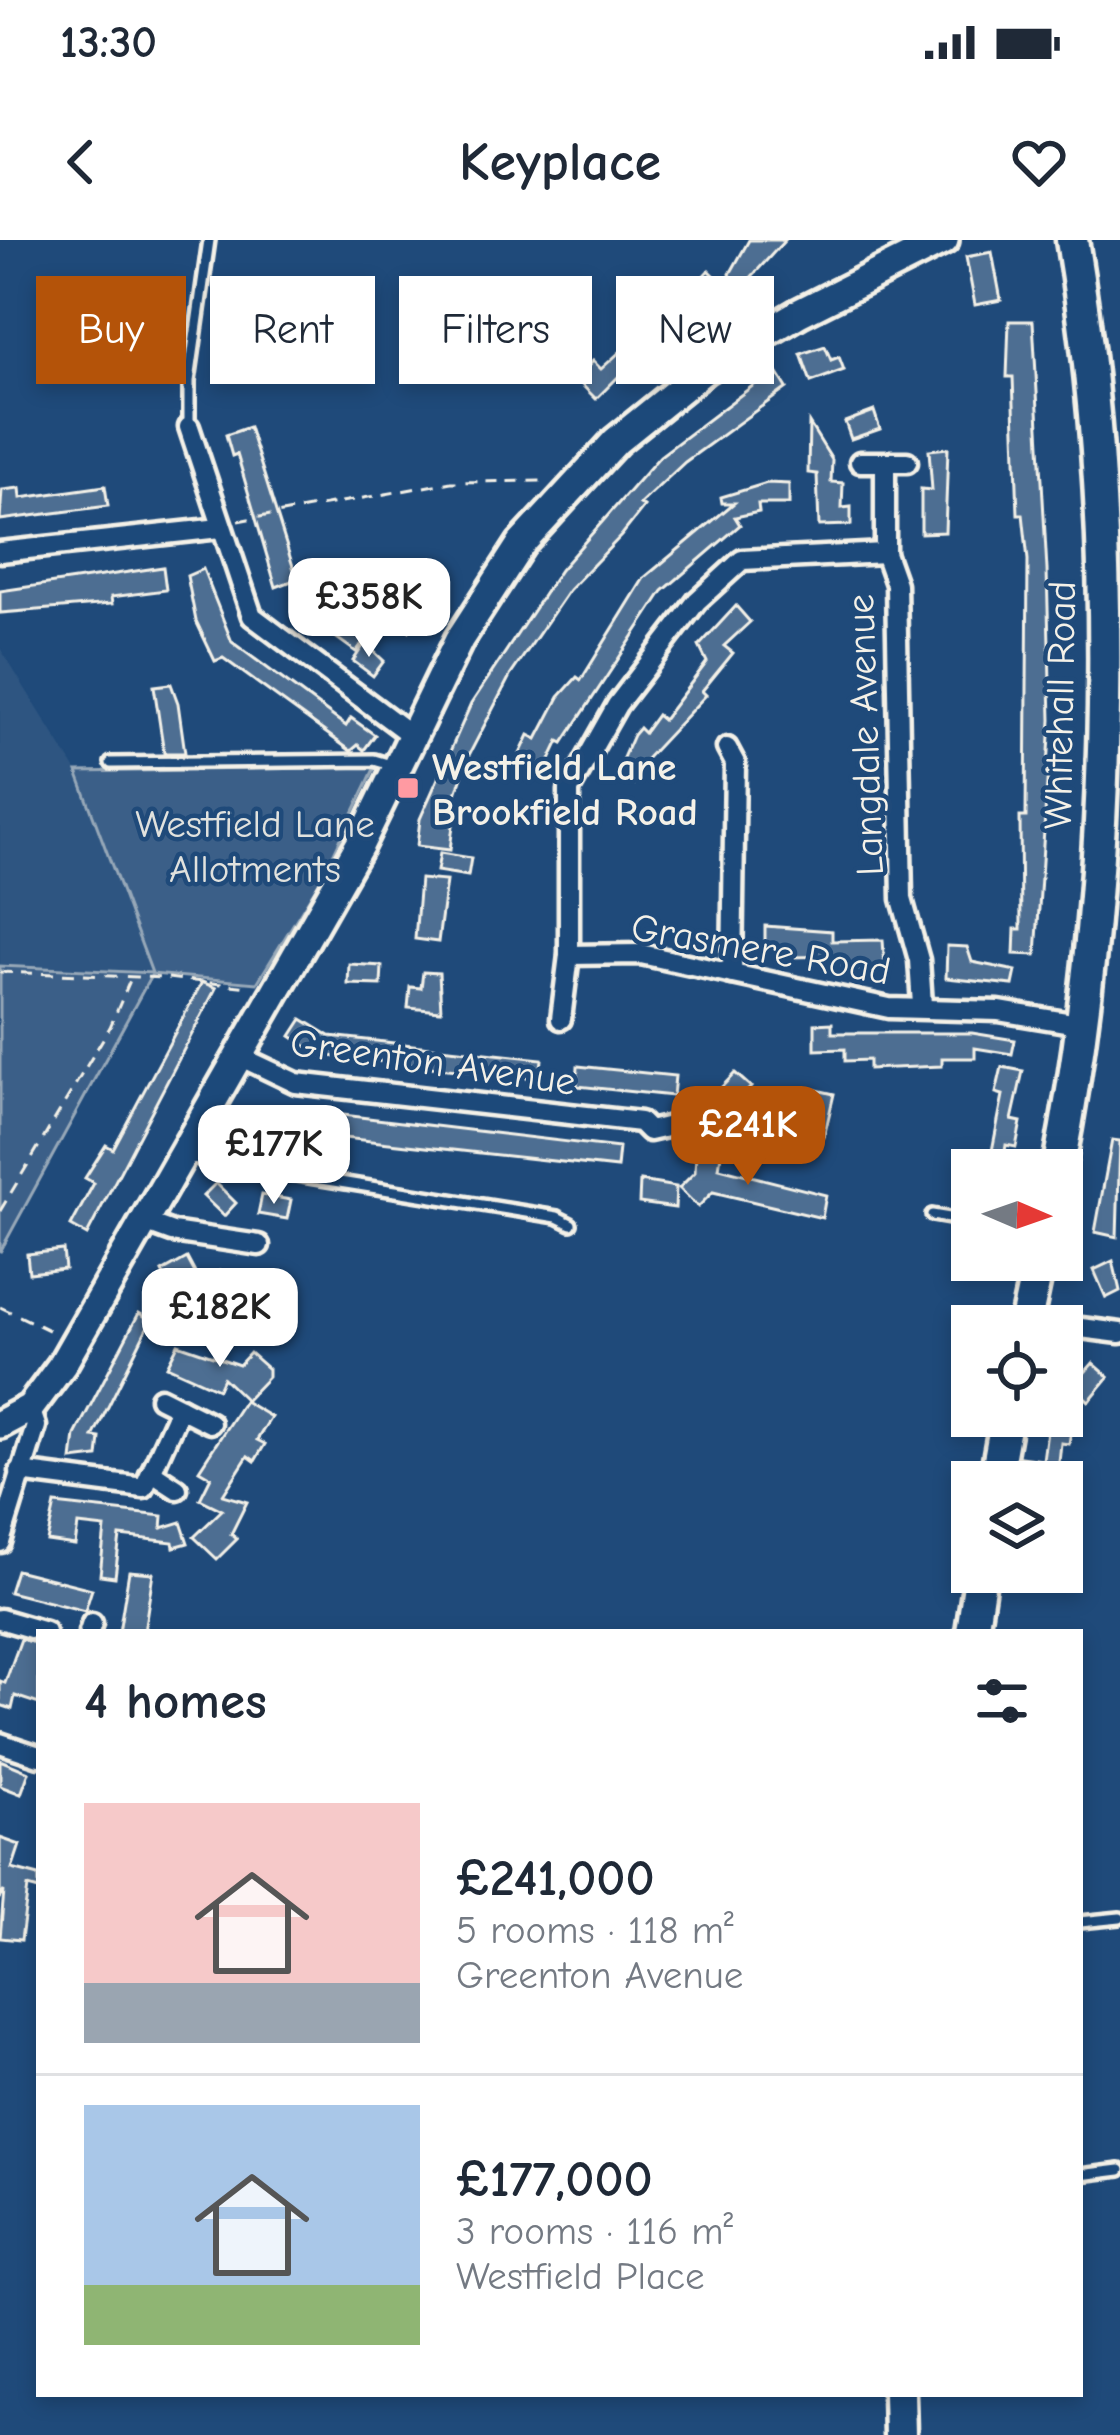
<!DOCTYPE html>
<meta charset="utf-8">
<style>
body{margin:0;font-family:"Comic Neue",sans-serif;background:#f6f6f7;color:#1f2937;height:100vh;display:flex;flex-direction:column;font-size:45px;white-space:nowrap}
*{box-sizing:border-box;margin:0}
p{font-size:39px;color:#747a83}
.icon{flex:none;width:66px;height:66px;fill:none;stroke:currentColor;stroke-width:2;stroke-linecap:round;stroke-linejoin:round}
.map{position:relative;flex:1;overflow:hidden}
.sheet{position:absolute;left:36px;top:1389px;width:1047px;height:768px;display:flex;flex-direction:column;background:#fff;border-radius:0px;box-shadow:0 6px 18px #0003}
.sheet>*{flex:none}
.guide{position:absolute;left:36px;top:36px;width:1050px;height:108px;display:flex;gap:24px}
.needle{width:78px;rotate:92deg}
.controls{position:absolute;left:951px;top:909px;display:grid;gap:24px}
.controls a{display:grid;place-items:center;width:132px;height:132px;border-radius:0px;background:#fff;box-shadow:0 6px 18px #0003;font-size:60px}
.price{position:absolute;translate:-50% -102px;padding:0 27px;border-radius:24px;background:#fff;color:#222;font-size:39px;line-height:78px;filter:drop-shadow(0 3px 6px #0008)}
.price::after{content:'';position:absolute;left:50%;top:72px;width:36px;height:27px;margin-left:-18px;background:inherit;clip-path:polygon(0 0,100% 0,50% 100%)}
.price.current{background:#b45309;color:#fff}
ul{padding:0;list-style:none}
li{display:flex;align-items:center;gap:36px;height:300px;padding:0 48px}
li+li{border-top:3px solid #e0e1e3}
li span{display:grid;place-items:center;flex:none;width:336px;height:240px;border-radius:0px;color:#555}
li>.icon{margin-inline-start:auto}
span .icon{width:144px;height:144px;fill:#fffc;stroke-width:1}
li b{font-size:51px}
h2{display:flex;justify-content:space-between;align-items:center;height:144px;padding:0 48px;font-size:51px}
.pill{padding:0 42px;border-radius:0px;background:#fff;box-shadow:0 6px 18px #0003;font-size:42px;line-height:108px}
.pill.current{background:#b45309;color:#fff}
.status{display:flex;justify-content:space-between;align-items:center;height:84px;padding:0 60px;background:#fff;direction:ltr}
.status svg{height:33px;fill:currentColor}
header{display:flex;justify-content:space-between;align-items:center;height:156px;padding:0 48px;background:#fff;font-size:54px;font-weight:600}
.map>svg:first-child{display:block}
.built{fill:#2d5581}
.green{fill:#3a5f88;stroke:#97a8b8;stroke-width:3}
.building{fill:#4d6e92;stroke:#f4f1e8;stroke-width:3}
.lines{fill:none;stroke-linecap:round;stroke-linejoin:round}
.service-casing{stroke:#f4f1e8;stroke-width:18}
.minor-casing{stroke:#f4f1e8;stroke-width:27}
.secondary-casing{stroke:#f4f1e8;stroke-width:36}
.trunk-casing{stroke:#f4f1e8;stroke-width:39}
.path{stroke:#f4f1e8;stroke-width:3;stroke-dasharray:12 9;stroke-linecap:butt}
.service{stroke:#1f4a7a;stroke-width:9}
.minor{stroke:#1f4a7a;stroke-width:18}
.secondary{stroke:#1f4a7a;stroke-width:27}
.trunk{stroke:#1f4a7a;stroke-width:30}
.poi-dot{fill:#ff9aa2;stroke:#1f4a7a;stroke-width:4.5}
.labels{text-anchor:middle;stroke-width:9;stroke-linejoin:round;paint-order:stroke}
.street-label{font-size:39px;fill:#f4f1e8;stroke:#1f4a7a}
.poi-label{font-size:39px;font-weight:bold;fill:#f4f1e8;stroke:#1f4a7a;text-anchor:start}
.park-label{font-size:39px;fill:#e1e2de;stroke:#1f4a7a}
</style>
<div class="status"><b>13:30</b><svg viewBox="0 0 49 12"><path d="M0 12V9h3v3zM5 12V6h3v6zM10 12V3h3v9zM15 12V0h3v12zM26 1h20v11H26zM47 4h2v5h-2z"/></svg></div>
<header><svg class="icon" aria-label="back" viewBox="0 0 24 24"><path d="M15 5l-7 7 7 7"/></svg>Keyplace<svg class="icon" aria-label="heart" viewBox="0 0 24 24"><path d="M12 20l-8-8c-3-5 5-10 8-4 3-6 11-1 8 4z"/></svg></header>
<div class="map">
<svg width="1120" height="2195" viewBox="0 0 1120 2195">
<rect width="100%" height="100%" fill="#1f4a7a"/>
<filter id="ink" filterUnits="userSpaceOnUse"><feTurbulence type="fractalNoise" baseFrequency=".00833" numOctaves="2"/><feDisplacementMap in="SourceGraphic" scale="24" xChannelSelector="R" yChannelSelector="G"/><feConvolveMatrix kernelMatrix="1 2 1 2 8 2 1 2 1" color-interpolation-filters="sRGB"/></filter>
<g filter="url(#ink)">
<path class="built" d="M 0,408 L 77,532 L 153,734 L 0,726 Z"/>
<path class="green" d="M 375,527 L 324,634 L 257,743 L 152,734 L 0,1012 L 0,726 L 152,733 L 77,532 Z"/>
<g class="building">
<path d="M 749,0 L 785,0 L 737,53 L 730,34 Z"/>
<path d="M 992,12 L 1001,60 L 975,65 L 966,17 Z"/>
<path d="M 709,30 L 723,44 L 698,70 L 684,57 Z"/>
<path d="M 654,69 L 671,84 L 645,105 L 633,90 Z"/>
<path d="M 268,71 L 283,87 L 246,121 L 226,126 L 221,111 Z"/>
<path d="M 1009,81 L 1033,81 L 1047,330 L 1051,480 L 1036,715 L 1014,714 L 1015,689 L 1021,689 L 1020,577 L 1026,577 L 1028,320 L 1023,274 L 1018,274 L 1013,137 L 1007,137 Z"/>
<path d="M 632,101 L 641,114 L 596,159 L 576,139 L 593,121 L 601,129 Z"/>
<path d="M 825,106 L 831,120 L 839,117 L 844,130 L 811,142 L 801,114 Z"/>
<path d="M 775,129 L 787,148 L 685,222 L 640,264 L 644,267 L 621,296 L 569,350 L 510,436 L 469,515 L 446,584 L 453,585 L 450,610 L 417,606 L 420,579 L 471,464 L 560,330 L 660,216 Z"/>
<path d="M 874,171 L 880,189 L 851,199 L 845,182 Z"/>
<path d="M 809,183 L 832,220 L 831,242 L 843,243 L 842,268 L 851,267 L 851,285 L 819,286 L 817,234 L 808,233 Z"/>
<path d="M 249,187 L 297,339 L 276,347 L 237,214 L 232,216 L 226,195 Z"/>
<path d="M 948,208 L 945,292 L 921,293 L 921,249 L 932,250 L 929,210 Z"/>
<path d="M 767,243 L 789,244 L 789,264 L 758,264 L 759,272 L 735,277 L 740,285 L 663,351 L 563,503 L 559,501 L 542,537 L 522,528 L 527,517 L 520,514 L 529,495 L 537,499 L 559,457 L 577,437 L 581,440 L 644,338 L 734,263 L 722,263 L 721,257 Z"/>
<path d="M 105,246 L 108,266 L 0,280 L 2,250 L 20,248 L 21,258 Z"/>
<path d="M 163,327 L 166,350 L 111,357 L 112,364 L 0,373 L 0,351 Z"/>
<path d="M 203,329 L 232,402 L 346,486 L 351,478 L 375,495 L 364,510 L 358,505 L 351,511 L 223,418 L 215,421 L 196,381 L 187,336 Z"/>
<path d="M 421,343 L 435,353 L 420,385 L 416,382 L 409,391 L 395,382 Z"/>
<path d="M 307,351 L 368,395 L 356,412 L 295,368 Z"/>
<path d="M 736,366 L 750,382 L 724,406 L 733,413 L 702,451 L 706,455 L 644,521 L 633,544 L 615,536 L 633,495 L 639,488 L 644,493 L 657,475 L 663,480 L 707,422 L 699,406 Z"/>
<path d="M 365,403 L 384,421 L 373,436 L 353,421 Z"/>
<path d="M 171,444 L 178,463 L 185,513 L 164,513 L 154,446 Z"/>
<path d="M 440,613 L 471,618 L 468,636 L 437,631 Z"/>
<path d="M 420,639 L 446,641 L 438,702 L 415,699 Z"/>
<path d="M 765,686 L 832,691 L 832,701 L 883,700 L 885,729 L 843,730 L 842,716 L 789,717 L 789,707 L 765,707 Z"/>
<path d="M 947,706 L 967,707 L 972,722 L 1016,731 L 1013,745 L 946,738 Z"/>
<path d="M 349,724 L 382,726 L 381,745 L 348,744 Z"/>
<path d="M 423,732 L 439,733 L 441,771 L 408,768 L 410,747 L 421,748 Z"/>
<path d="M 202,742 L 216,748 L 87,995 L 71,986 L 94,943 L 85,938 L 106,905 L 113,909 Z"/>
<path d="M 302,779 L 330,796 L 542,819 L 540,839 L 320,815 L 291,796 Z"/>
<path d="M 832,783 L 832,793 L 972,793 L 1015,800 L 1012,814 L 975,808 L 975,818 L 942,818 L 942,826 L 869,829 L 869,820 L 845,821 L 845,809 L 815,810 L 815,784 Z"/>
<path d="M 578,826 L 675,836 L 673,856 L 577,846 Z"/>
<path d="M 1002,827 L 1023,831 L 1012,880 L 1021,882 L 1016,907 L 1006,905 L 1002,930 L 979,930 L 982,915 L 991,916 L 1003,855 L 996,853 Z"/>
<path d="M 735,833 L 751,847 L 734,865 L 718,851 Z"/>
<path d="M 812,849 L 834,854 L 824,897 L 803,892 Z"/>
<path d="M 276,867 L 619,908 L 617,928 L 289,892 L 290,887 L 247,898 L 241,876 Z"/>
<path d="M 1112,900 L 1120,901 L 1117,997 L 1095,992 Z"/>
<path d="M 696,913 L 721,915 L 719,928 L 826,955 L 822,978 L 713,952 L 698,967 L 679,948 L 695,932 Z"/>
<path d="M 640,941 L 676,947 L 675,968 L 639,963 Z"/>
<path d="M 216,943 L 236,963 L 224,976 L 203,956 Z"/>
<path d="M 262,955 L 291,960 L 287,979 L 258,974 Z"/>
<path d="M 63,1010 L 65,1029 L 29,1033 L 27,1014 Z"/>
<path d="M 187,1018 L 196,1035 L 170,1049 L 162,1032 Z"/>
<path d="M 1113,1021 L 1120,1051 L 1106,1058 L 1094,1030 Z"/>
<path d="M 220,1031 L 275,1041 L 273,1056 L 217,1046 Z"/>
<path d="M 139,1073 L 151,1080 L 93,1197 L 100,1198 L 98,1217 L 72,1220 L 75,1195 Z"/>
<path d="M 178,1104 L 239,1125 L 250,1113 L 268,1129 L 268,1137 L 246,1160 L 223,1138 L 218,1149 L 167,1126 Z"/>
<path d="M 1093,1123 L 1109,1137 L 1089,1161 L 1073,1146 Z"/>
<path d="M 244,1161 L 271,1177 L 257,1200 L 265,1204 L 255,1221 L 248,1216 L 223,1255 L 247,1262 L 231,1294 L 237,1299 L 217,1319 L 194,1297 L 222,1270 L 200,1259 L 211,1237 L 199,1230 Z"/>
<path d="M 1049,1176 L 1073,1176 L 1069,1204 L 1061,1203 L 1057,1242 L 1019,1236 L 1020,1217 L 1043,1220 Z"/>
<path d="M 55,1264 L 163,1276 L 162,1288 L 181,1282 L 188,1303 L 174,1307 L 173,1302 L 120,1296 L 115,1337 L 100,1335 L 105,1288 L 78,1285 L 75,1305 L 47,1301 Z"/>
<path d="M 16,1330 L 92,1349 L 85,1371 L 9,1352 Z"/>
<path d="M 129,1331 L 153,1333 L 144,1392 L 119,1392 Z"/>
<path d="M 21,1399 L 39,1404 L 39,1464 L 15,1456 L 12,1469 L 0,1465 L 0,1441 L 5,1443 Z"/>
<path d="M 0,1520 L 29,1532 L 21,1554 L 0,1546 Z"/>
<path d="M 0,1598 L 20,1605 L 12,1629 L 39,1636 L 39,1650 L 28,1647 L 21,1700 L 0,1698 L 4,1651 L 0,1657 Z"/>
</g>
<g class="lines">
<g class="service-casing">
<g id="service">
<path d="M 189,187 L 189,141 L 209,0"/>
<path d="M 111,523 L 374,520 L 391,525"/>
<path d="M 184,917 L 557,977 L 571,984"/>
<path d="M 932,975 L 972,982"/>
<path d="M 1080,1682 L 1120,1678"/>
<path d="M 1080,1935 L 1120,1930"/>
</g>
</g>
<g class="minor-casing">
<g id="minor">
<path d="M 189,187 L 252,376 L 411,495"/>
<path d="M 860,222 L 907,222"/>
<path d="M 885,223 L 885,313 L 896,344 L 902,659 L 919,720 L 922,765"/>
<path d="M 0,312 L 220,288"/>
<path d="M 727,508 L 735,523 L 732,734"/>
<path d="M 569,715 L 641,714 L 889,768 L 999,771 L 1084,785"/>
<path d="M 561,779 L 569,715 L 569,550 L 617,465 L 697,361 L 742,320 L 885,313"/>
<path d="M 237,815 L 296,843 L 640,882 L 649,891 L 671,886 L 764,896"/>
<path d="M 767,902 L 764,896 L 781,873"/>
<path d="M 142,981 L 172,992 L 259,1005"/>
<path d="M 1026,1081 L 1120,1093"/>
<path d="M 160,1158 L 210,1183"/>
<path d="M 20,1232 L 144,1248 L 180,1168"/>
<path d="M 151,1232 L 177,1249"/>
<path d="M 0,1302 L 36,1186 L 30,1168"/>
<path d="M 0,1379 L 45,1392"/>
<path d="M 89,1392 L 92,1383"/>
<path d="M 0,1503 L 39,1516"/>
</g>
</g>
<g class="secondary-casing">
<path id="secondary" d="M 0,1184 L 30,1168 L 62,1125 L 360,604 L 459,400 L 521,304 L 616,201 L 705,129 L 799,73 L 944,0"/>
</g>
<g class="trunk-casing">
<g id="trunk">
<path d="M 1058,930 C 1114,644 1120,288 1072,0"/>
<path d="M 1025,1086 L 1039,1020"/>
<path d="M 995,1242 L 1007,1176"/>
<path d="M 972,1392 L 981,1332"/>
<path d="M 899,2154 L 900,2195"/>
</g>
</g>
<g class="path">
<path d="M 238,281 L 451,242 L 548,241"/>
<path d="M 0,732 L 167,738 L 249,747"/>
<path d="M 0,971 L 110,787 L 131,738"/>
<path d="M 0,1067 L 53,1092"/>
</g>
<use href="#service" class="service"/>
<use href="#minor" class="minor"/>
<use href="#secondary" class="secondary"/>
<use href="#trunk" class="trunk"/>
</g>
</g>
<rect class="poi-dot" x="396" y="536" width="24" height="24" rx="6"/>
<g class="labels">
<g class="street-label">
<text transform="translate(1059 465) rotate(-89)" y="14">Whitehall Road</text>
<text transform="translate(864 495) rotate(-92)" y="14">Langdale Avenue</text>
<text transform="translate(761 708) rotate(10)" y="14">Grasmere Road</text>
<text transform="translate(433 821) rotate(8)" y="14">Greenton Avenue</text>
</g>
<g class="poi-label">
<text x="432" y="540">Westfield Lane<tspan x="432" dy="45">Brookfield Road</tspan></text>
</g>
<g class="park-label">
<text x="255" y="597">Westfield Lane<tspan x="255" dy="45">Allotments</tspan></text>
</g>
</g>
</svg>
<div class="controls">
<a><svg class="needle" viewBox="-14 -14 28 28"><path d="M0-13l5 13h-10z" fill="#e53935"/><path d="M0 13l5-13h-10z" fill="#747a83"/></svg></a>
<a><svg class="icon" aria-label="locate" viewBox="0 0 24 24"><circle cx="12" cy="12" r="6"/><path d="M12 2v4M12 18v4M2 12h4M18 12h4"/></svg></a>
<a><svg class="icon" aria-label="layers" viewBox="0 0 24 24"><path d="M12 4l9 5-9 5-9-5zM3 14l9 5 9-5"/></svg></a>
</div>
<b class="price" style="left:369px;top:420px">£358K</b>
<b class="price current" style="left:748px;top:948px">£241K</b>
<b class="price" style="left:274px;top:967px">£177K</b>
<b class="price" style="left:220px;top:1130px">£182K</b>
<div class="guide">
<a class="pill current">Buy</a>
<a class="pill">Rent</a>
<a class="pill">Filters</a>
<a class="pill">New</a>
</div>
<section class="sheet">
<h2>4 homes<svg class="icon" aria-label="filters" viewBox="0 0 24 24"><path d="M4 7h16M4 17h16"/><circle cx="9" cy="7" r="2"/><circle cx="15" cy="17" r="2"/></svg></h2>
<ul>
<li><span style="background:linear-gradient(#f6c9c9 75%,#9aa5b1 0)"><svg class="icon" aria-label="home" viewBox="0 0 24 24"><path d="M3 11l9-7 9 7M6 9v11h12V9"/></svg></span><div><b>£241,000</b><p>5 rooms · 118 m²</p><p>Greenton Avenue</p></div></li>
<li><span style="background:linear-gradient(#a9c7e8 75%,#8fb573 0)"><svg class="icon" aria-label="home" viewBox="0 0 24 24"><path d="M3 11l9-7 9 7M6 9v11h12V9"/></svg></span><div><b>£177,000</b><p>3 rooms · 116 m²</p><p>Westfield Place</p></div></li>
</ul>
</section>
</div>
